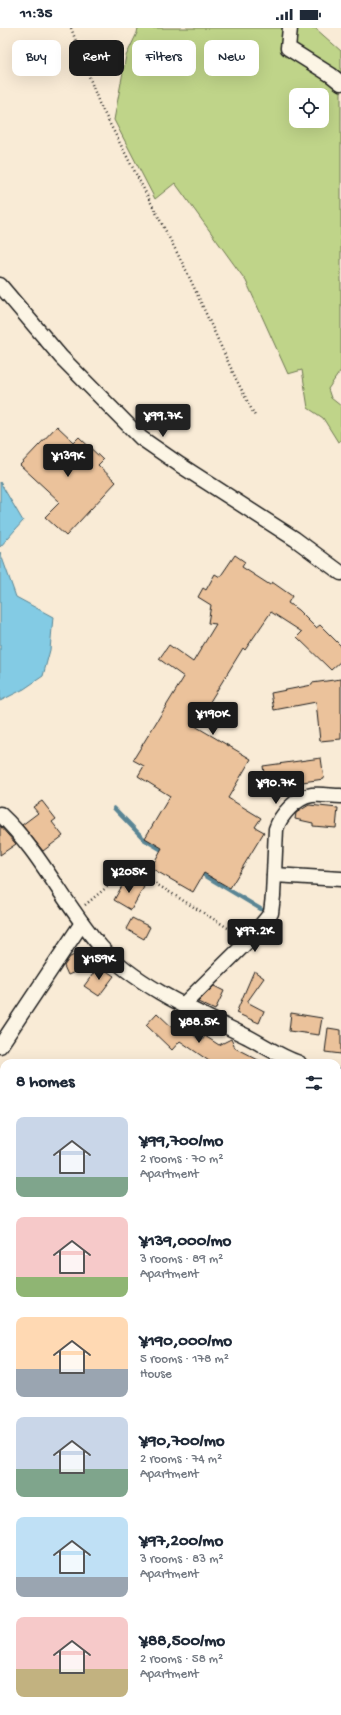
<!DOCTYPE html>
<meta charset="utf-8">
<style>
body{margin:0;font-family:"Gochi Hand",sans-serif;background:#f2f2f3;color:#1f2937;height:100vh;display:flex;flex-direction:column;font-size:15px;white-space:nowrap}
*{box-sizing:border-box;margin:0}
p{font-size:13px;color:#747a83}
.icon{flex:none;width:22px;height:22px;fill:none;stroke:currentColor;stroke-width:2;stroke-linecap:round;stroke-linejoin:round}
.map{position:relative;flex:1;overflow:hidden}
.sheet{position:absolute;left:0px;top:1031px;width:341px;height:656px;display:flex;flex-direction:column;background:#fff;border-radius:12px 12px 0 0;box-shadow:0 4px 16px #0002}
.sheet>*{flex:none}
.top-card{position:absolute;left:12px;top:12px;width:317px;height:36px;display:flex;gap:8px}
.tools{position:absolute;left:289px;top:60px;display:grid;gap:8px}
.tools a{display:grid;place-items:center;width:40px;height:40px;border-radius:8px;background:#fff;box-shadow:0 4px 16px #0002;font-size:20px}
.price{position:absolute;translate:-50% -34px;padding:0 9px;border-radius:4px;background:#1c1c1c;color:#fff;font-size:13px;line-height:26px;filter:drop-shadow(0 1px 2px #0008)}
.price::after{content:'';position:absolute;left:50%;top:24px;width:12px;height:9px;margin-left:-6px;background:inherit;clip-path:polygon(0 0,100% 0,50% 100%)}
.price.active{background:#222;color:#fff}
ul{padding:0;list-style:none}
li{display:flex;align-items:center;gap:12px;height:100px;padding:0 16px}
li span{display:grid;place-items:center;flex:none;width:112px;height:80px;border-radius:8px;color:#555}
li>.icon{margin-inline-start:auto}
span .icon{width:48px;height:48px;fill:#fffc;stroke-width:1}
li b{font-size:17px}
h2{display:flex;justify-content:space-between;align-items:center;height:48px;padding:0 16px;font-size:17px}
.pill{padding:0 14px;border-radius:8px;background:#fff;box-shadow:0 4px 16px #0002;font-size:14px;line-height:36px}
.pill.active{background:#1c1c1c;color:#fff}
.status{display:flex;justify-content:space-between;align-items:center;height:28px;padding:0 20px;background:#fff;direction:ltr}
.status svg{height:11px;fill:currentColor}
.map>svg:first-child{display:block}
.green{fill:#bfd489;stroke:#6e7852;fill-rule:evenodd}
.water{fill:#83cbe4;stroke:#5a8594}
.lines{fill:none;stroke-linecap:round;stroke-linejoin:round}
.stream{stroke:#5a8594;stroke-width:4}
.building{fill:#ebc29b;stroke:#1c1c1c}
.minor-casing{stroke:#1c1c1c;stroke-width:17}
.highway-casing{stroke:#1c1c1c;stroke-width:23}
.path{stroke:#1c1c1c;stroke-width:2.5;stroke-dasharray:1 3;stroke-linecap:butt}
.minor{stroke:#fcf5e5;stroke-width:14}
.highway{stroke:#ffdf80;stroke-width:20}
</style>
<div class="status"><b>11:35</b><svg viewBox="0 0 49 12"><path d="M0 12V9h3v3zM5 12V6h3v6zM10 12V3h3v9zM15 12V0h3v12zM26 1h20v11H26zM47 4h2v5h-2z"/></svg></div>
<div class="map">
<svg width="341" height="1687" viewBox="0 0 341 1687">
<rect width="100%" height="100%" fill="#f9ebd6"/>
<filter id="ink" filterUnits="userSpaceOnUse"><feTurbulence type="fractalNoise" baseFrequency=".025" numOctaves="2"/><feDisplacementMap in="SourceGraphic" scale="8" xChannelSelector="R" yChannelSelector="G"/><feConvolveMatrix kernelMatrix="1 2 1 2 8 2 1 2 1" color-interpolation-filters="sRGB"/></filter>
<g filter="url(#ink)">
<g class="green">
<path d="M 138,0 L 315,0 L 341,23 L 341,342 L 328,361 L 331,370 L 341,378 L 341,412 L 338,414 L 323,390 L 308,380 L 302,342 L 288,346 L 246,253 L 175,155 L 155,171 L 114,92 L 126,28 L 137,5 ZM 296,67 L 322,67 L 322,93 L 296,93 Z"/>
<path d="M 0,1439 L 4,1441 L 4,1660 L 0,1662 Z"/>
</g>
<g class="water">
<path d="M 0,454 L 23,493 L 0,519 Z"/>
<path d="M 0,524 L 16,569 L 53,589 L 50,622 L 43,648 L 24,661 L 0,673 Z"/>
</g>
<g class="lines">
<g class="stream">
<path d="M 114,780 L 145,812 L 165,824"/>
<path d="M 199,844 L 264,883"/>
<path d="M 139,1687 L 142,1683"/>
</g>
</g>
<g class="building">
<path d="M 57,398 L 74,414 L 79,409 L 103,432 L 98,437 L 116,454 L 66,508 L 45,489 L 60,474 L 20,437 Z"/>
<path d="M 235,527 L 245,534 L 242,539 L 270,557 L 272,554 L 292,568 L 288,575 L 298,582 L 316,600 L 320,597 L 341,618 L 341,633 L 331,642 L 297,609 L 302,604 L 271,584 L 245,622 L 243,620 L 195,698 L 251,731 L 228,770 L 261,790 L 255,799 L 264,804 L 230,860 L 204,845 L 193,864 L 151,840 L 162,820 L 145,810 L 170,768 L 138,748 L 144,738 L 133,732 L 184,649 L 159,631 L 169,617 L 193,634 L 216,596 L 208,595 L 211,577 L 198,569 L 203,560 L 206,562 L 215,546 L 220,549 Z"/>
<path d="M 341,651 L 341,711 L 320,713 L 316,674 L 274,682 L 271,665 L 312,657 L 312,655 Z"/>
<path d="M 321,730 L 324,751 L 266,759 L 263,738 Z"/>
<path d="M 42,773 L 56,791 L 52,794 L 63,808 L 43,823 L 22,797 L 38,785 L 33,779 Z"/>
<path d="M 309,777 L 338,780 L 336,800 L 313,798 L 313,795 L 295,791 L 296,785 Z"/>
<path d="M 0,798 L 16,816 L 0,827 Z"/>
<path d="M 127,849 L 144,859 L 131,882 L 114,872 Z"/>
<path d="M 132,890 L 150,899 L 144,911 L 126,901 Z"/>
<path d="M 81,924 L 87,939 L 68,947 L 64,938 L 70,929 Z"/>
<path d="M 99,938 L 114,948 L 99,968 L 84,958 Z"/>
<path d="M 254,943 L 264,950 L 247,974 L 264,983 L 259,995 L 236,985 Z"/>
<path d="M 214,958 L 224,963 L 215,982 L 198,974 Z"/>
<path d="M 157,985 L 176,1003 L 182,996 L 201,1014 L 205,1008 L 219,1017 L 231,1011 L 235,1020 L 264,1035 L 212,1035 L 180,1013 L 172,1022 L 146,997 Z"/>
<path d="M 291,985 L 322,990 L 319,1007 L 289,1003 Z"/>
<path d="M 328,1000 L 341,1002 L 341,1026 L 325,1024 Z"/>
</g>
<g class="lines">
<g class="minor-casing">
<g id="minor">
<path d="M 290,0 L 288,20 L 331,47 L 341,55"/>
<path d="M 0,257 L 61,329 L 141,410 L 180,437 L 295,511 L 341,545"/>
<path d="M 0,786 C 41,824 64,877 101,919 C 136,958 201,986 248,1009 C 265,1018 281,1029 299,1035"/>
<path d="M 274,847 L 341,851"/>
<path d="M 183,977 L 249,912 L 271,885 L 273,868 L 276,801 C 280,788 296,769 312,767 C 321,766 332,768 341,768"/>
<path d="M 0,1018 L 82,895"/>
<path d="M 337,1048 L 341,1049"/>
<path d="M 337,1136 L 341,1134"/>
<path d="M 337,1231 L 341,1228"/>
<path d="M 0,1296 L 4,1295"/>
<path d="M 337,1332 L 341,1331"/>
<path d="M 0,1363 L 4,1362"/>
<path d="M 337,1438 L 341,1438"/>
<path d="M 337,1517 L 341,1499"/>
<path d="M 337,1653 L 341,1652"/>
<path d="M 268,1683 L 271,1687"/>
<path d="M 67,1687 L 70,1683"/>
<path d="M 245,1687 L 247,1683"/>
</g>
</g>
<g class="highway-casing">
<g id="highway">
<path d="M 337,1178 L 341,1176"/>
<path d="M 337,1200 L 341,1198"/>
<path d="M 0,1320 L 4,1318"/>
<path d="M 0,1340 L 4,1339"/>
</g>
</g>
<g class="path">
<path d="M 71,0 L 99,75 L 186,242 L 235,349 L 255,388"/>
<path d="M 85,877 L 130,840 L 238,906"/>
</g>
<use href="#minor" class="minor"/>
<use href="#highway" class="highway"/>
</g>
</g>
</svg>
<div class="tools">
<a><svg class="icon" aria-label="locate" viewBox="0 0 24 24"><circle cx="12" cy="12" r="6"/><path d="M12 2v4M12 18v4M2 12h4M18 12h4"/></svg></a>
</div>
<b class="price active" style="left:163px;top:410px">¥99.7K</b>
<b class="price" style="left:68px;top:450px">¥139K</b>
<b class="price" style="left:213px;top:708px">¥190K</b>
<b class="price" style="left:276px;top:777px">¥90.7K</b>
<b class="price" style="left:129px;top:866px">¥205K</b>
<b class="price" style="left:255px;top:925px">¥97.2K</b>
<b class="price" style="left:99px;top:953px">¥159K</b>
<b class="price" style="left:199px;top:1016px">¥88.5K</b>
<div class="top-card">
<a class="pill">Buy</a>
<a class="pill active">Rent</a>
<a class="pill">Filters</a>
<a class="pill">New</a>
</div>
<section class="sheet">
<h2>8 homes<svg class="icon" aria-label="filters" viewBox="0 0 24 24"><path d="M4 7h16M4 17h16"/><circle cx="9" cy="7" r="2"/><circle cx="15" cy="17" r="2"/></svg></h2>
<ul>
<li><span style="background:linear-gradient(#c9d6e8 75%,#7fa58c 0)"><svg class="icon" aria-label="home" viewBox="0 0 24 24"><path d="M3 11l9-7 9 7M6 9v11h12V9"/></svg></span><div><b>¥99,700/mo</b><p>2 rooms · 70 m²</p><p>Apartment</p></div></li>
<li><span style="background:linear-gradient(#f6c9c9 75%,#8fb573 0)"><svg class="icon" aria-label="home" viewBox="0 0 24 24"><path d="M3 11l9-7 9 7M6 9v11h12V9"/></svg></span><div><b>¥139,000/mo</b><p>3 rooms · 89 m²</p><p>Apartment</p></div></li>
<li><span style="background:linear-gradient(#ffd9b3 65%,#9aa5b1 0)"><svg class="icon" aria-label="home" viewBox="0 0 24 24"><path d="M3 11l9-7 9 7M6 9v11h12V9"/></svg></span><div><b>¥190,000/mo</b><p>5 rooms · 178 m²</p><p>House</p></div></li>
<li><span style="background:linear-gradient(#c9d6e8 65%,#7fa58c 0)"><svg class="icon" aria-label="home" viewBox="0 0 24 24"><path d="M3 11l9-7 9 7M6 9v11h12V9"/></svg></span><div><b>¥90,700/mo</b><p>2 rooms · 74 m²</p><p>Apartment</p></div></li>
<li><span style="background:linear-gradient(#bfe0f5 75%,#9aa5b1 0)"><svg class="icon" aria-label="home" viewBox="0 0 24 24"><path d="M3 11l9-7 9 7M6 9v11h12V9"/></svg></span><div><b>¥97,200/mo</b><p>3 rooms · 83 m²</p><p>Apartment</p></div></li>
<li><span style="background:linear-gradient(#f6c9c9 65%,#c2b280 0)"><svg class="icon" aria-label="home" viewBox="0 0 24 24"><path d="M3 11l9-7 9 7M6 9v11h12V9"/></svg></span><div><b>¥88,500/mo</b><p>2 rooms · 58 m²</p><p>Apartment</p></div></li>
</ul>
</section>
</div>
